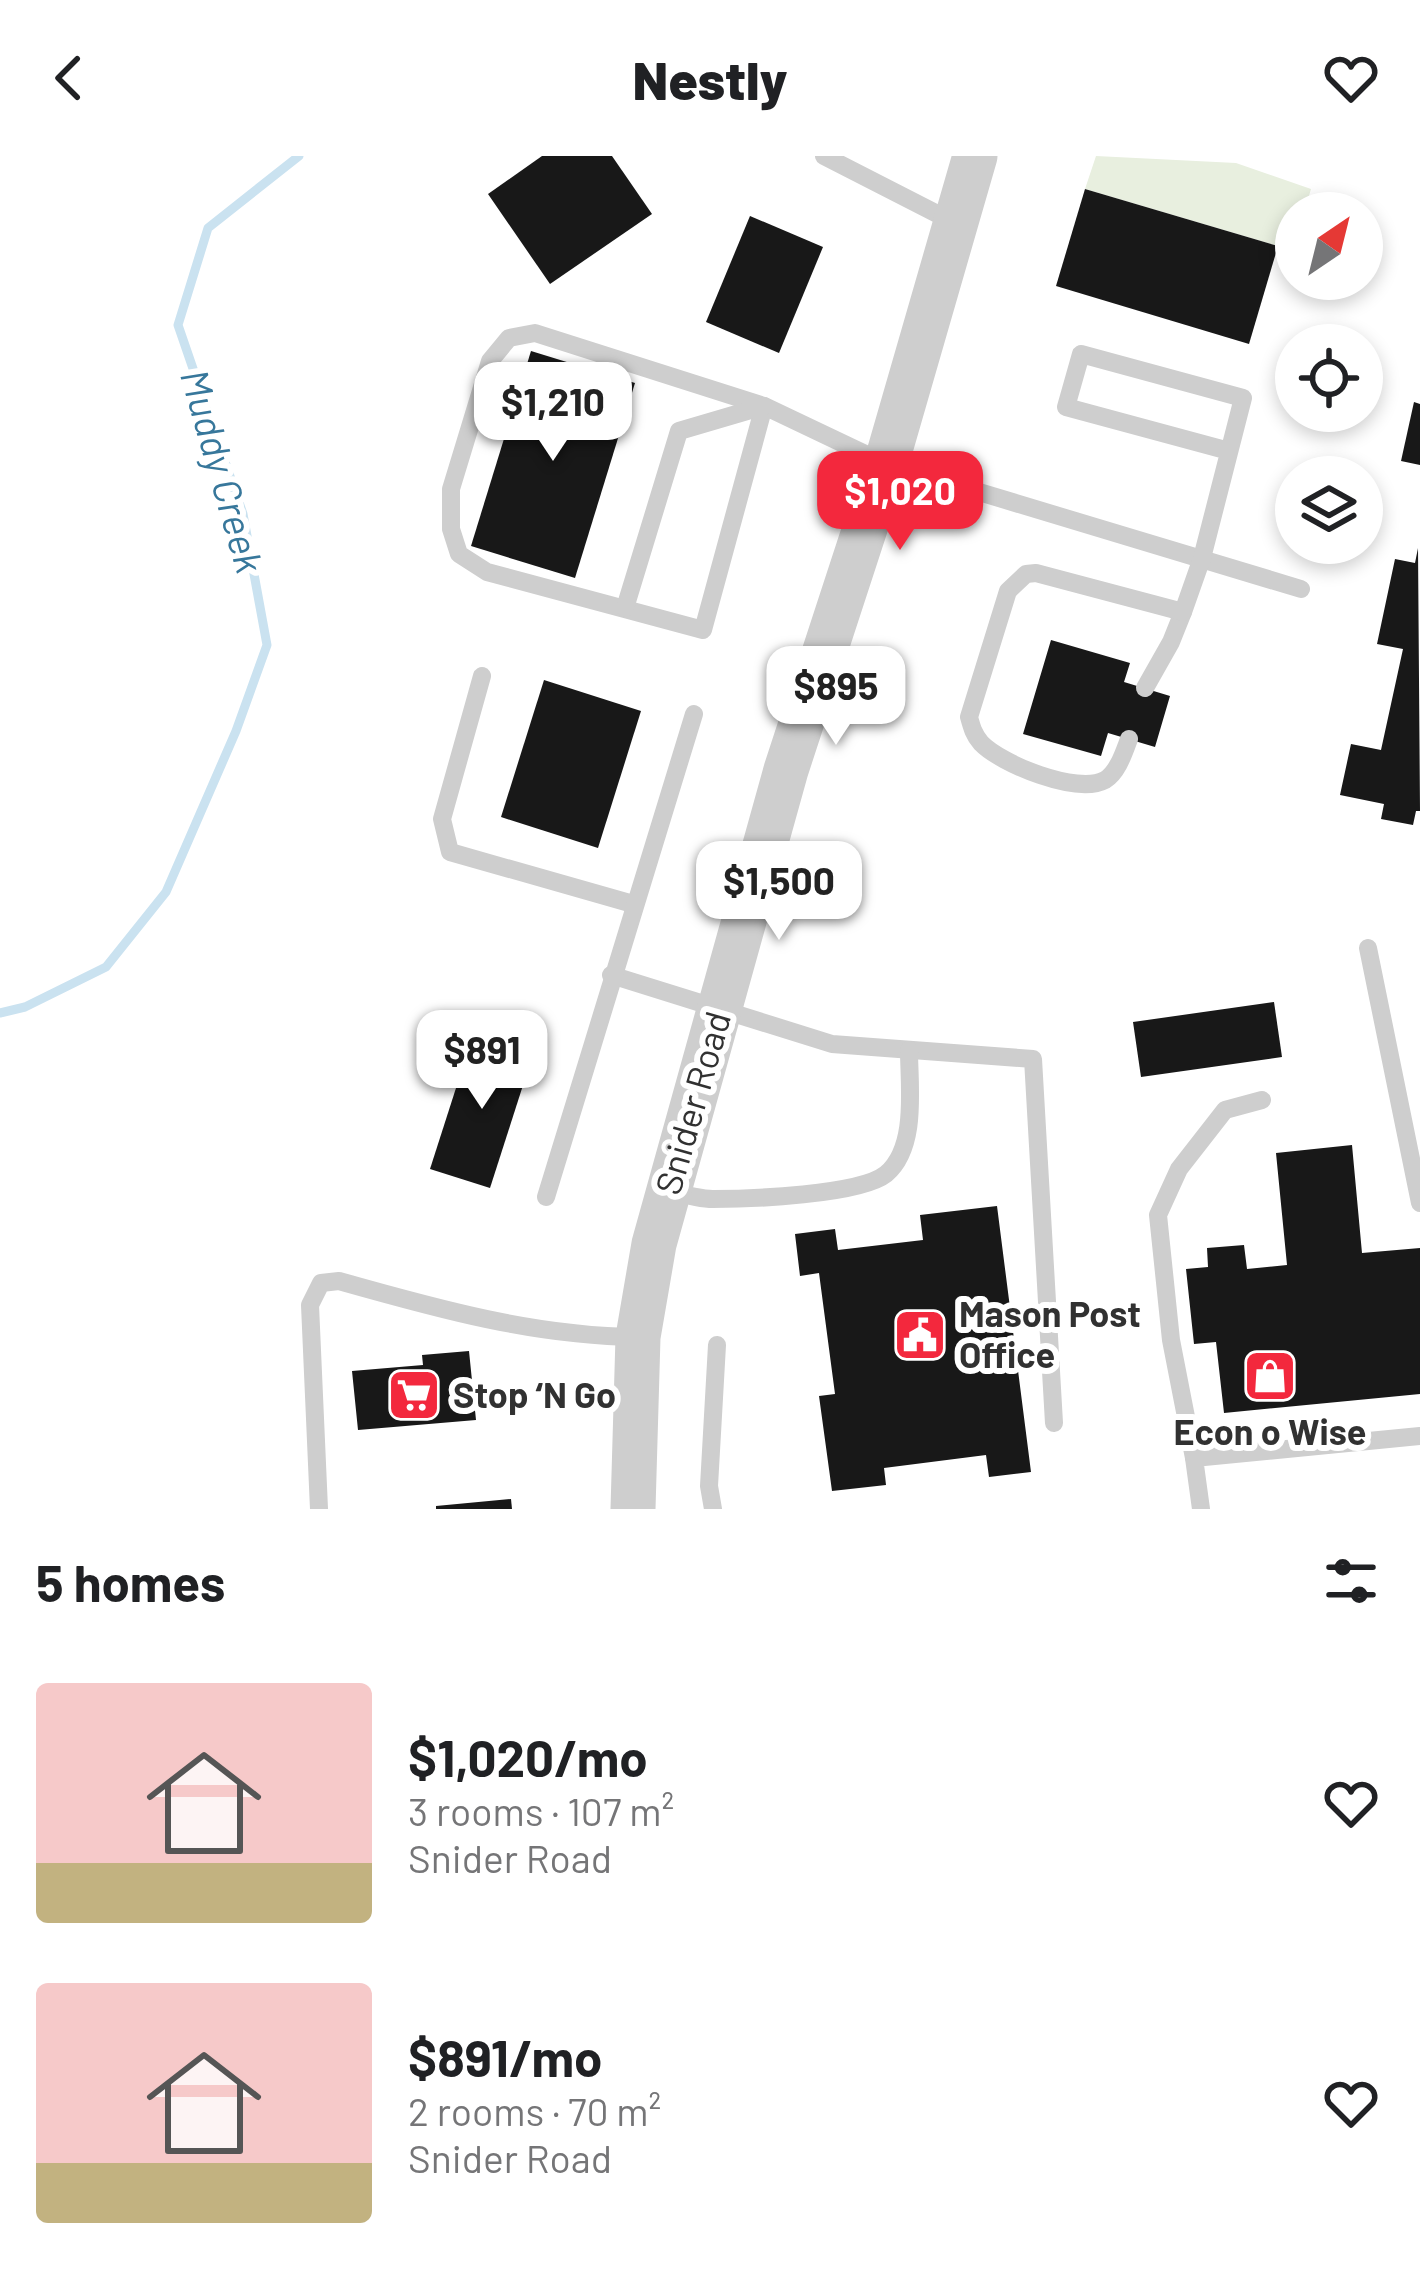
<!DOCTYPE html>
<meta charset="utf-8">
<style>
body{margin:0;font-family:Barlow,sans-serif;background:#f2f2f2;color:#202124;height:100vh;display:flex;flex-direction:column;font-size:45px;white-space:nowrap}
*{box-sizing:border-box;margin:0}
p{font-size:39px;color:#757577}
.icon{flex:none;width:66px;height:66px;fill:none;stroke:currentColor;stroke-width:2;stroke-linecap:round;stroke-linejoin:round}
.map{position:relative;height:1353px;overflow:hidden}
.panel{display:flex;flex-direction:column;background:#fff;flex:1}
.panel>*{flex:none}
.needle{width:78px;rotate:35deg}
.fabs{position:absolute;left:1275px;top:36px;display:grid;gap:24px}
.fabs a{display:grid;place-items:center;width:108px;height:108px;border-radius:50%;background:#fff;box-shadow:0 6px 18px #0003;font-size:60px}
.price{position:absolute;translate:-50% -102px;padding:0 27px;border-radius:24px;background:#fff;color:#222;font-size:39px;line-height:78px;filter:drop-shadow(0 3px 6px #0008)}
.price::after{content:'';position:absolute;left:50%;top:72px;width:36px;height:27px;margin-left:-18px;background:inherit;clip-path:polygon(0 0,100% 0,50% 100%)}
.price.current{background:#f3283d;color:#fff}
ul{padding:0;list-style:none}
li{display:flex;align-items:center;gap:36px;height:300px;padding:0 36px}
li span{display:grid;place-items:center;flex:none;width:336px;height:240px;border-radius:12px;color:#555}
li>.icon{margin-inline-start:auto}
span .icon{width:144px;height:144px;fill:#fffc;stroke-width:1}
li b{font-size:51px}
h2{display:flex;justify-content:space-between;align-items:center;height:144px;padding:0 36px;font-size:51px}
header{display:flex;justify-content:space-between;align-items:center;height:156px;padding:0 36px;background:#fff;font-size:54px;font-weight:800}
.map>svg:first-child{display:block}
.green{fill:#e8efdf}
.lines{fill:none;stroke-linecap:round;stroke-linejoin:round}
.stream{stroke:#cae2f0;stroke-width:9}
.building{fill:#181818}
.service{stroke:#cecece;stroke-width:18}
.tertiary{stroke:#cecece;stroke-width:45}
.labels{text-anchor:middle;stroke-width:12;stroke-linejoin:round;paint-order:stroke}
.street-label{font-size:36px;fill:#313131;stroke:#fff}
.poi-label{font-size:36px;font-weight:bold;fill:#313131;stroke:#fff;text-anchor:start}
.water-label{font-size:39px;font-style:italic;fill:#37779b;stroke:#fff}
</style>
<header><svg class="icon" aria-label="back" viewBox="0 0 24 24"><path d="M15 5l-7 7 7 7"/></svg>Nestly<svg class="icon" aria-label="heart" viewBox="0 0 24 24"><path d="M12 20l-8-8c-3-5 5-10 8-4 3-6 11-1 8 4z"/></svg></header>
<div class="map">
<svg width="1420" height="1353" viewBox="0 0 1420 1353">
<rect width="100%" height="100%" fill="#fff"/>
<path class="green" d="M 1096,0 L 1236,7 L 1311,33 L 1304,57 L 1296,57 L 1291,94 L 1085,33 Z"/>
<g class="lines">
<path class="stream" d="M 0,857 L 25,851 L 106,811 L 166,736 L 236,575 L 267,489 L 243,358 L 178,169 L 208,72 L 299,0"/>
</g>
<g class="building">
<path d="M 542,0 L 612,0 L 652,58 L 550,128 L 488,38 Z"/>
<path d="M 1085,33 L 1278,90 L 1249,188 L 1056,130 Z"/>
<path d="M 750,60 L 823,91 L 779,197 L 706,166 Z"/>
<path d="M 531,195 L 635,227 L 575,422 L 471,390 Z"/>
<path d="M 1414,246 L 1420,248 L 1420,309 L 1401,305 Z"/>
<path d="M 1418,392 L 1420,655 L 1416,655 L 1413,669 L 1381,663 L 1384,648 L 1340,639 L 1351,588 L 1381,594 L 1403,493 L 1377,488 L 1395,403 L 1415,407 Z"/>
<path d="M 1051,484 L 1130,507 L 1124,526 L 1170,540 L 1155,591 L 1108,577 L 1101,600 L 1023,578 Z"/>
<path d="M 544,524 L 641,555 L 598,692 L 501,661 Z"/>
<path d="M 1274,846 L 1282,901 L 1141,921 L 1133,866 Z"/>
<path d="M 473,879 L 533,898 L 490,1032 L 430,1013 Z"/>
<path d="M 1352,989 L 1362,1097 L 1420,1092 L 1420,1238 L 1224,1257 L 1216,1186 L 1194,1188 L 1186,1113 L 1208,1111 L 1207,1092 L 1244,1089 L 1247,1113 L 1287,1109 L 1276,997 Z"/>
<path d="M 997,1050 L 1031,1316 L 989,1321 L 986,1299 L 884,1312 L 886,1329 L 832,1335 L 819,1240 L 835,1238 L 819,1117 L 800,1120 L 795,1078 L 835,1073 L 838,1094 L 923,1084 L 920,1059 Z"/>
<path d="M 469,1195 L 476,1264 L 358,1274 L 352,1215 L 423,1209 L 422,1199 Z"/>
<path d="M 511,1343 L 512,1353 L 436,1353 L 436,1350 Z"/>
</g>
<g class="lines">
<g class="service">
<path d="M 824,0 L 955,67"/>
<path d="M 764,250 L 703,474 L 487,416 L 459,398 L 451,373 L 451,333 L 490,205 L 509,182 L 535,177 L 764,250 L 886,308 L 1301,433"/>
<path d="M 625,452 L 679,275 L 764,250"/>
<path d="M 482,520 L 442,663 L 450,696 L 633,748"/>
<path d="M 1145,532 L 1171,486 L 1183,456"/>
<path d="M 1129,583 C 1124,596 1118,616 1105,624 C 1077,639 1001,608 981,587 C 974,579 972,572 969,561 L 1008,435 L 1026,418 L 1036,417 L 1183,456 L 1202,402 L 1243,242 L 1081,198 L 1066,251 L 1229,295"/>
<path d="M 1368,792 L 1420,1047"/>
<path d="M 611,819 L 832,888 L 1033,903 L 1054,1267"/>
<path d="M 668,1034 C 682,1038 698,1043 713,1043 C 749,1043 860,1039 886,1018 C 918,991 909,930 909,894"/>
<path d="M 546,1041 L 694,558"/>
<path d="M 1194,1302 L 1171,1184 L 1158,1059 L 1179,1013 L 1225,954 L 1262,944"/>
<path d="M 319,1353 L 310,1149 L 321,1127 L 339,1125 C 438,1153 535,1180 638,1181"/>
<path d="M 713,1353 L 709,1330 L 717,1189"/>
<path d="M 1201,1353 L 1194,1302 L 1420,1280"/>
</g>
<path class="tertiary" d="M 633,1353 L 638,1181 L 654,1088 L 786,614 L 886,308 L 975,0"/>
</g>
<defs>
<g id="civic-square" transform="scale(2.7)"><rect x="-9" y="-9" width="18" height="18" rx="4" fill="#f3283d" stroke="#fff"/><path d="M-.6-6.5H3V-4.5H.6V-3L4-1V1h2V6H-6V1h2V-1L-.6-3ZM-1.2 2.5V6h2.4V2.5Z" fill="#fff"/></g>
<g id="shop-square" transform="scale(2.7)"><rect x="-9" y="-9" width="18" height="18" rx="4" fill="#f3283d" stroke="#fff"/><path d="M-5-2.5h2.3a2.7 3.5 0 0 1 5.4 0H5L5.5 6h-11ZM-1.5-2.5h3a1.5 2.3 0 0 0-3 0Z" fill="#fff"/></g>
<g id="supermarket-square" transform="scale(2.7)"><rect x="-9" y="-9" width="18" height="18" rx="4" fill="#f3283d" stroke="#fff"/><path d="M-6-5.5h2.5l.6 2H6L4.5 2H-2.5L-4.4-4H-6ZM-1.5 3.2a1.3 1.3 0 1 0 .1 0ZM3 3.2a1.3 1.3 0 1 0 .1 0Z" fill="#fff"/></g>
</defs>
<g fill-rule="evenodd">
<use href="#civic-square" x="920" y="1179"/>
<use href="#shop-square" x="1270" y="1220"/>
<use href="#supermarket-square" x="414" y="1239"/>
</g>
<g class="labels">
<g class="street-label">
<text transform="translate(693 947) rotate(-74)" y="13">Snider Road</text>
</g>
<g class="poi-label">
<text x="959" y="1171">Mason Post<tspan x="959" dy="41">Office</tspan></text>
<text x="453" y="1252">Stop ‘N Go</text>
<text x="1270" y="1289" text-anchor="middle">Econ o Wise</text>
</g>
<g class="water-label">
<text transform="translate(222 315) rotate(74)" y="14">Muddy Creek</text>
</g>
</g>
</svg>
<div class="fabs">
<a><svg class="needle" viewBox="-14 -14 28 28"><path d="M0-13l5 13h-10z" fill="#e53935"/><path d="M0 13l5-13h-10z" fill="#757577"/></svg></a>
<a><svg class="icon" aria-label="locate" viewBox="0 0 24 24"><circle cx="12" cy="12" r="6"/><path d="M12 2v4M12 18v4M2 12h4M18 12h4"/></svg></a>
<a><svg class="icon" aria-label="layers" viewBox="0 0 24 24"><path d="M12 4l9 5-9 5-9-5zM3 14l9 5 9-5"/></svg></a>
</div>
<b class="price" style="left:553px;top:308px">$1,210</b>
<b class="price current" style="left:900px;top:397px">$1,020</b>
<b class="price" style="left:836px;top:592px">$895</b>
<b class="price" style="left:779px;top:787px">$1,500</b>
<b class="price" style="left:482px;top:956px">$891</b>
</div>
<section class="panel">
<h2>5 homes<svg class="icon" aria-label="filters" viewBox="0 0 24 24"><path d="M4 7h16M4 17h16"/><circle cx="9" cy="7" r="2"/><circle cx="15" cy="17" r="2"/></svg></h2>
<ul>
<li><span style="background:linear-gradient(#f6c9c9 75%,#c2b280 0)"><svg class="icon" aria-label="home" viewBox="0 0 24 24"><path d="M3 11l9-7 9 7M6 9v11h12V9"/></svg></span><div><b>$1,020/mo</b><p>3 rooms · 107 m²</p><p>Snider Road</p></div><svg class="icon" aria-label="heart" viewBox="0 0 24 24"><path d="M12 20l-8-8c-3-5 5-10 8-4 3-6 11-1 8 4z"/></svg></li>
<li><span style="background:linear-gradient(#f6c9c9 75%,#c2b280 0)"><svg class="icon" aria-label="home" viewBox="0 0 24 24"><path d="M3 11l9-7 9 7M6 9v11h12V9"/></svg></span><div><b>$891/mo</b><p>2 rooms · 70 m²</p><p>Snider Road</p></div><svg class="icon" aria-label="heart" viewBox="0 0 24 24"><path d="M12 20l-8-8c-3-5 5-10 8-4 3-6 11-1 8 4z"/></svg></li>
</ul>
</section>
